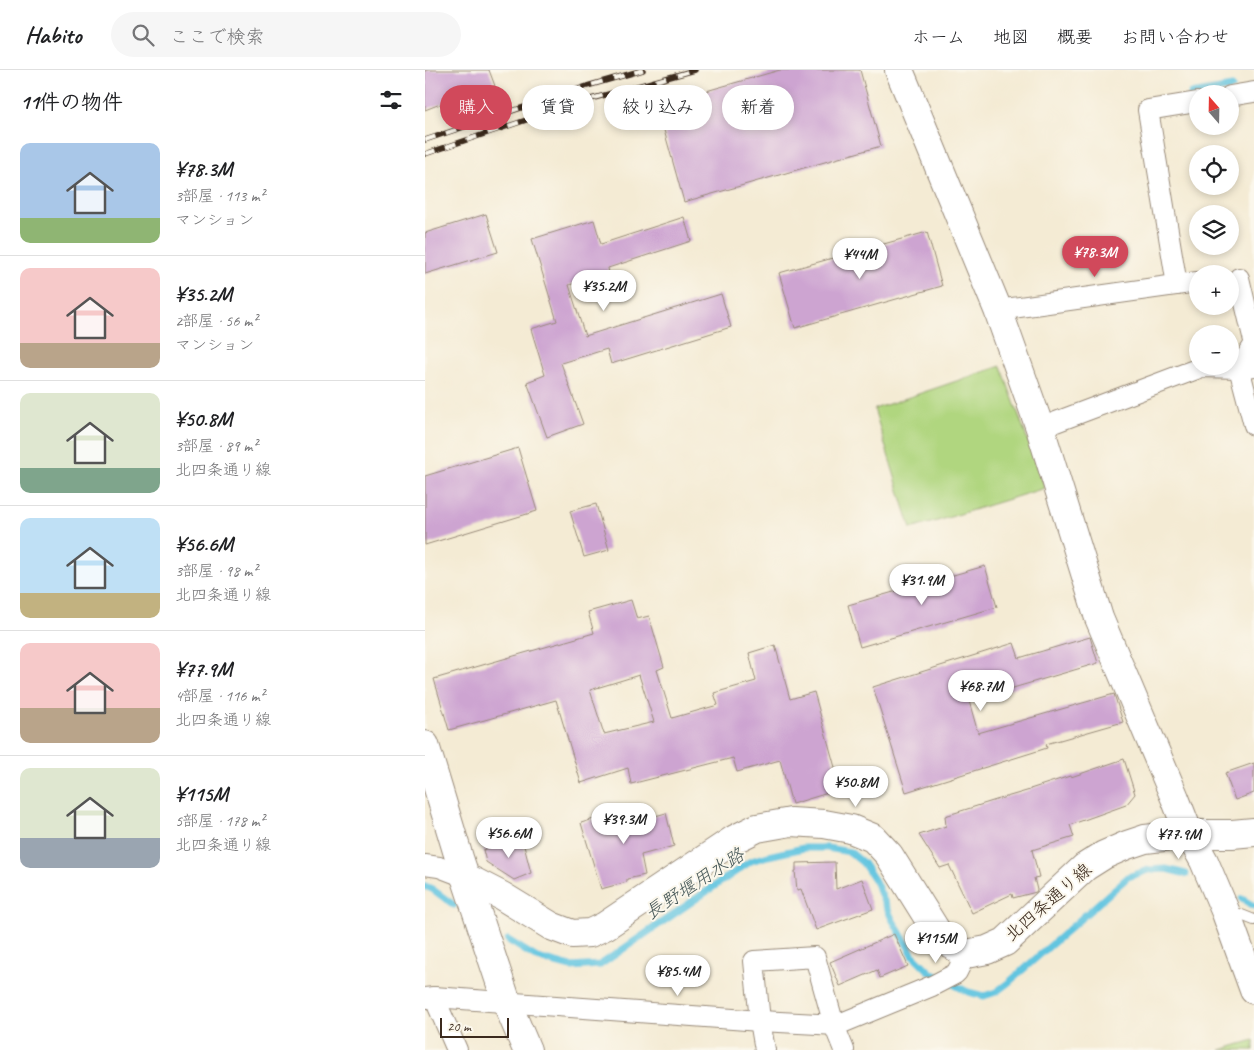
<!DOCTYPE html>
<html lang="ja">
<meta charset="utf-8">
<style>
body{margin:0;font-family:Caveat,"Klee One",sans-serif;background:#f6f6f6;color:#202124;height:100vh;display:flex;flex-direction:column;font-size:19px;white-space:nowrap}
*{box-sizing:border-box;margin:0}
p{font-size:16px;color:#757577}
.icon{flex:none;width:28px;height:28px;fill:none;stroke:currentColor;stroke-width:2;stroke-linecap:round;stroke-linejoin:round}
.map{position:relative;flex:1;overflow:hidden}
.panel{display:flex;flex-direction:column;background:#fff;width:425px}
.panel>*{flex:none}
.hud{position:absolute;left:15px;top:15px;width:475px;height:45px;display:flex;gap:10px}
.needle{width:32px;rotate:340deg}
.controls{position:absolute;left:764px;top:15px;display:grid;gap:10px}
.controls a{display:grid;place-items:center;width:50px;height:50px;border-radius:50%;background:#fff;box-shadow:0 2px 8px #0003;font-size:25px}
.scale{position:absolute;left:15px;bottom:12px;width:69px;box-sizing:border-box;padding-left:5px;border:2px solid #3b2a1e;border-top:0;font-size:14px;line-height:18px;white-space:nowrap;color:#3b2a1e;-webkit-text-stroke:4px #fbf7ec;paint-order:stroke}
.price{position:absolute;translate:-50% -42px;padding:0 11px;border-radius:18px;background:#fff;color:#222;font-size:16px;line-height:32px;filter:drop-shadow(0 1px 2px #0008)}
.price::after{content:'';position:absolute;left:50%;top:30px;width:15px;height:11px;margin-left:-8px;background:inherit;clip-path:polygon(0 0,100% 0,50% 100%)}
.price.on{background:#d1495b;color:#fff}
ul{padding:0;list-style:none}
li{display:flex;align-items:center;gap:15px;height:125px;padding:0 20px}
li+li{border-top:1px solid #e0e0e0}
li span{display:grid;place-items:center;flex:none;width:140px;height:100px;border-radius:10px;color:#555}
li>.icon{margin-inline-start:auto}
span .icon{width:60px;height:60px;fill:#fffc;stroke-width:1}
li b{font-size:21px}
h2{display:flex;justify-content:space-between;align-items:center;height:60px;padding:0 20px;font-size:21px}
.pill{padding:0 18px;border-radius:22px;background:#fff;box-shadow:0 2px 8px #0003;font-size:18px;line-height:45px}
.pill.on{background:#d1495b;color:#fff}
header{display:flex;align-items:center;gap:30px;box-sizing:border-box;height:70px;padding:0 25px;background:#fff;border-bottom:1px solid #e0e0e0}
header strong{font-size:24px}
nav{display:flex;gap:28px;margin-inline-start:auto;font-size:18px}
.search{width:350px;height:45px;background:#f6f6f6;display:flex;align-items:center;gap:12px;box-sizing:border-box;padding:0 18px;border-radius:28px;color:#757577;font-size:19px}
main{display:flex;flex:1;min-height:0}
.map>svg:first-child{display:block}
.green{fill:#b0d67f;stroke:#76804e}
.lines{fill:none;stroke-linecap:round;stroke-linejoin:round}
.stream{stroke:#62c5e0;stroke-width:7}
.building{fill:#cda4d1;fill-rule:evenodd}
.lane-casing{stroke:#988a79;stroke-width:12}
.street-casing{stroke:#988a79;stroke-width:22}
.secondary-casing{stroke:#988a79;stroke-width:30}
.lane{stroke:#fff;stroke-width:10}
.street{stroke:#fff;stroke-width:20}
.secondary{stroke:#fff;stroke-width:28}
.rail-casing{stroke:#3b2a1e;stroke-width:5.5}
.rail{stroke:#fbf7ec;stroke-width:4;stroke-dasharray:11;stroke-linecap:butt}
.labels{text-anchor:middle;stroke-width:4;stroke-linejoin:round;paint-order:stroke}
.street-label{font-size:18px;fill:#3b2a1e;stroke:#fbf7ec}
.water-label{font-size:19px;font-style:italic;fill:#475858;stroke:#fbf7ec}
</style>
<header>
<strong>Habito</strong>
<div class="search"><svg class="icon" aria-label="search" viewBox="0 0 24 24"><circle cx="10" cy="10" r="6"/><path d="M15 15l6 6"/></svg>ここで検索</div>
<nav><a>ホーム</a><a>地図</a><a>概要</a><a>お問い合わせ</a></nav>
</header>
<main>
<section class="panel">
<h2>11件の物件<svg class="icon" aria-label="filters" viewBox="0 0 24 24"><path d="M4 7h16M4 17h16"/><circle cx="9" cy="7" r="2"/><circle cx="15" cy="17" r="2"/></svg></h2>
<ul>
<li><span style="background:linear-gradient(#a9c7e8 75%,#8fb573 0)"><svg class="icon" aria-label="home" viewBox="0 0 24 24"><path d="M3 11l9-7 9 7M6 9v11h12V9"/></svg></span><div><b>¥78.3M</b><p>3部屋 · 113 m²</p><p>マンション</p></div></li>
<li><span style="background:linear-gradient(#f6c9c9 75%,#b9a48a 0)"><svg class="icon" aria-label="home" viewBox="0 0 24 24"><path d="M3 11l9-7 9 7M6 9v11h12V9"/></svg></span><div><b>¥35.2M</b><p>2部屋 · 56 m²</p><p>マンション</p></div></li>
<li><span style="background:linear-gradient(#dfe7d0 75%,#7fa58c 0)"><svg class="icon" aria-label="home" viewBox="0 0 24 24"><path d="M3 11l9-7 9 7M6 9v11h12V9"/></svg></span><div><b>¥50.8M</b><p>3部屋 · 89 m²</p><p>北四条通り線</p></div></li>
<li><span style="background:linear-gradient(#bfe0f5 75%,#c2b280 0)"><svg class="icon" aria-label="home" viewBox="0 0 24 24"><path d="M3 11l9-7 9 7M6 9v11h12V9"/></svg></span><div><b>¥56.6M</b><p>3部屋 · 98 m²</p><p>北四条通り線</p></div></li>
<li><span style="background:linear-gradient(#f6c9c9 65%,#b9a48a 0)"><svg class="icon" aria-label="home" viewBox="0 0 24 24"><path d="M3 11l9-7 9 7M6 9v11h12V9"/></svg></span><div><b>¥77.9M</b><p>4部屋 · 116 m²</p><p>北四条通り線</p></div></li>
<li><span style="background:linear-gradient(#dfe7d0 70%,#9aa5b1 0)"><svg class="icon" aria-label="home" viewBox="0 0 24 24"><path d="M3 11l9-7 9 7M6 9v11h12V9"/></svg></span><div><b>¥115M</b><p>5部屋 · 178 m²</p><p>北四条通り線</p></div></li>
</ul>
</section>
<div class="map">
<svg width="829" height="980" viewBox="0 0 829 980">
<rect width="100%" height="100%" fill="#fbf7ec"/>
<filter id="ink" filterUnits="userSpaceOnUse"><feTurbulence type="fractalNoise" baseFrequency=".02" numOctaves="2"/><feDisplacementMap in="SourceGraphic" scale="10" xChannelSelector="R" yChannelSelector="G"/><feConvolveMatrix kernelMatrix="1 2 1 2 8 2 1 2 1" color-interpolation-filters="sRGB"/></filter>
<filter id="wash" filterUnits="userSpaceOnUse"><feTurbulence type="fractalNoise" baseFrequency=".0096" numOctaves="4" result="noise"/><feDisplacementMap in="SourceGraphic" scale="20" xChannelSelector="R" yChannelSelector="G"/><feGaussianBlur stdDeviation="1.12" result="paint"/><feColorMatrix in="noise" values="0 0 0 0 0 0 0 0 0 0 0 0 0 0 0 0 0 1.4 0 .05"/><feComposite in="paint" operator="in"/></filter>
<g filter="url(#wash)">
<rect width="100%" height="100%" fill="#f4ebd4"/>
<g class="green">
<path d="M 576,296 L 620,418 L 486,459 L 449,339 Z"/>
<path d="M 829,970 L 829,980 L 795,980 Z"/>
</g>
<g class="lines">
<g class="stream">
<path d="M 766,24 L 807,17"/>
<path d="M 0,816 L 7,819 L 29,835"/>
<path d="M 817,829 L 829,836"/>
<path d="M 83,870 L 112,888 L 146,897 L 175,895 L 326,791 L 343,786 L 379,778 L 402,778 L 425,782 L 438,793 L 450,811 L 467,849 L 488,885 L 505,902 L 543,922 L 559,926 L 571,922 L 583,913 L 703,807 L 723,800 L 741,799 L 761,804"/>
</g>
</g>
<g id="blocks">
<g class="building">
<path d="M 0,0 L 64,0 L 70,16 L 44,25 L 43,23 L 0,40 Z"/>
<path d="M 355,0 L 435,0 L 456,76 L 259,132 L 232,35 Z"/>
<path d="M 61,144 L 73,182 L 0,204 L 0,163 Z"/>
<path d="M 259,147 L 266,171 L 183,198 L 184,203 L 144,215 L 160,266 L 296,224 L 306,257 L 186,294 L 182,279 L 136,293 L 158,354 L 122,367 L 102,312 L 120,305 L 106,259 L 132,251 L 107,169 L 169,150 L 176,174 Z"/>
<path d="M 502,162 L 517,216 L 370,258 L 354,203 Z"/>
<path d="M 93,378 L 112,441 L 0,475 L 0,406 Z"/>
<path d="M 171,434 L 184,480 L 159,487 L 145,441 Z"/>
<path d="M 560,496 L 572,537 L 435,577 L 423,535 Z"/>
<path d="M 206,530 L 212,549 L 224,546 L 239,597 L 232,600 L 247,648 L 293,635 L 289,623 L 331,611 L 324,583 L 350,575 L 365,629 L 389,622 L 416,719 L 367,734 L 355,690 L 312,702 L 308,688 L 206,714 L 203,698 L 156,713 L 131,630 L 24,660 L 9,609 L 169,563 L 163,542 ZM 214,605 L 229,652 L 179,664 L 165,620 Z"/>
<path d="M 665,567 L 673,593 L 544,631 L 553,663 L 689,624 L 698,652 L 621,674 L 622,678 L 481,722 L 448,617 L 589,573 L 594,588 Z"/>
<path d="M 699,689 L 710,724 L 701,735 L 645,755 L 649,767 L 607,780 L 614,807 L 609,808 L 612,820 L 611,822 L 588,828 L 587,824 L 547,843 L 524,795 L 515,798 L 494,765 L 521,756 L 520,746 L 571,730 L 605,720 L 605,719 L 645,706 L 646,707 Z"/>
<path d="M 829,693 L 829,723 L 810,730 L 800,703 Z"/>
<path d="M 201,739 L 205,753 L 241,743 L 249,776 L 216,785 L 220,805 L 202,809 L 202,812 L 176,819 L 156,753 Z"/>
<path d="M 97,768 L 106,803 L 89,810 L 61,792 L 58,780 Z"/>
<path d="M 410,792 L 411,819 L 437,809 L 448,839 L 391,860 L 376,819 L 372,820 L 370,801 L 371,801 L 371,793 Z"/>
<path d="M 469,864 L 483,896 L 455,908 L 452,900 L 415,916 L 405,892 Z"/>
</g>
</g>
</g>
<g filter="url(#ink)">
<use href="#blocks" fill-opacity="0" stroke="#988a79" stroke-width="1"/>
<g class="lines">
<g class="lane-casing">
<path id="lane" d="M 804,843 L 814,844 L 829,850"/>
</g>
<g class="street-casing">
<g id="street">
<path d="M 805,26 L 829,22"/>
<path d="M 814,208 L 829,271"/>
<path d="M 752,215 L 723,40 L 772,32"/>
<path d="M 573,240 L 772,212"/>
<path d="M 829,275 L 814,298 L 829,355"/>
<path d="M 615,358 L 777,297 L 814,298 L 829,296"/>
<path d="M 0,795 L 14,797 L 40,807"/>
<path d="M 9,927 L 32,980"/>
<path d="M 0,928 L 9,927 L 335,951 L 412,955 L 507,916 L 530,904 L 532,902 L 541,884"/>
<path d="M 340,980 L 335,951 L 329,891 L 390,887 L 409,955 L 419,980"/>
</g>
</g>
<g class="secondary-casing">
<g id="secondary">
<path d="M 474,0 L 573,240 L 615,358 L 674,548 L 750,728 L 764,764 L 779,791 L 801,843 L 829,920"/>
<path d="M 0,675 L 35,791 L 82,933 L 102,980"/>
<path d="M 40,807 L 77,826 L 126,856 L 147,864 L 165,863 L 180,856 L 310,769 L 332,758 L 366,752 L 399,754 L 426,759 L 448,768 L 464,785 L 512,862 L 527,875 L 541,884 L 562,880 L 580,872 L 660,797 L 679,785 L 702,775 L 720,769 L 764,764 L 807,764 L 829,762"/>
</g>
</g>
<use href="#lane" class="lane"/>
<use href="#street" class="street"/>
<use href="#secondary" class="secondary"/>
<g class="rail-casing">
<g id="rail">
<path d="M 0,70 L 162,16 L 218,0"/>
<path d="M 0,84 L 155,32 L 270,0"/>
</g>
</g>
<use href="#rail" class="rail"/>
</g>
</g>
<g class="labels">
<g class="street-label">
<text transform="translate(623 832) rotate(-41)" y="6">北四条通り線</text>
</g>
<g class="water-label">
<text transform="translate(269 813) rotate(-33)" y="7">長野堰用水路</text>
</g>
</g>
</svg>
<div class="controls">
<a><svg class="needle" viewBox="-14 -14 28 28"><path d="M0-13l5 13h-10z" fill="#e53935"/><path d="M0 13l5-13h-10z" fill="#757577"/></svg></a>
<a><svg class="icon" aria-label="locate" viewBox="0 0 24 24"><circle cx="12" cy="12" r="6"/><path d="M12 2v4M12 18v4M2 12h4M18 12h4"/></svg></a>
<a><svg class="icon" aria-label="layers" viewBox="0 0 24 24"><path d="M12 4l9 5-9 5-9-5zM3 14l9 5 9-5"/></svg></a>
<a>+</a>
<a>−</a>
</div>
<div class="scale">20 m</div>
<b class="price on" style="left:670px;top:208px">¥78.3M</b>
<b class="price" style="left:435px;top:210px">¥44M</b>
<b class="price" style="left:179px;top:242px">¥35.2M</b>
<b class="price" style="left:497px;top:536px">¥31.9M</b>
<b class="price" style="left:556px;top:642px">¥68.7M</b>
<b class="price" style="left:431px;top:738px">¥50.8M</b>
<b class="price" style="left:199px;top:775px">¥39.3M</b>
<b class="price" style="left:84px;top:789px">¥56.6M</b>
<b class="price" style="left:754px;top:790px">¥77.9M</b>
<b class="price" style="left:511px;top:894px">¥115M</b>
<b class="price" style="left:253px;top:927px">¥85.4M</b>
<div class="hud">
<a class="pill on">購入</a>
<a class="pill">賃貸</a>
<a class="pill">絞り込み</a>
<a class="pill">新着</a>
</div>
</div>
</main>
